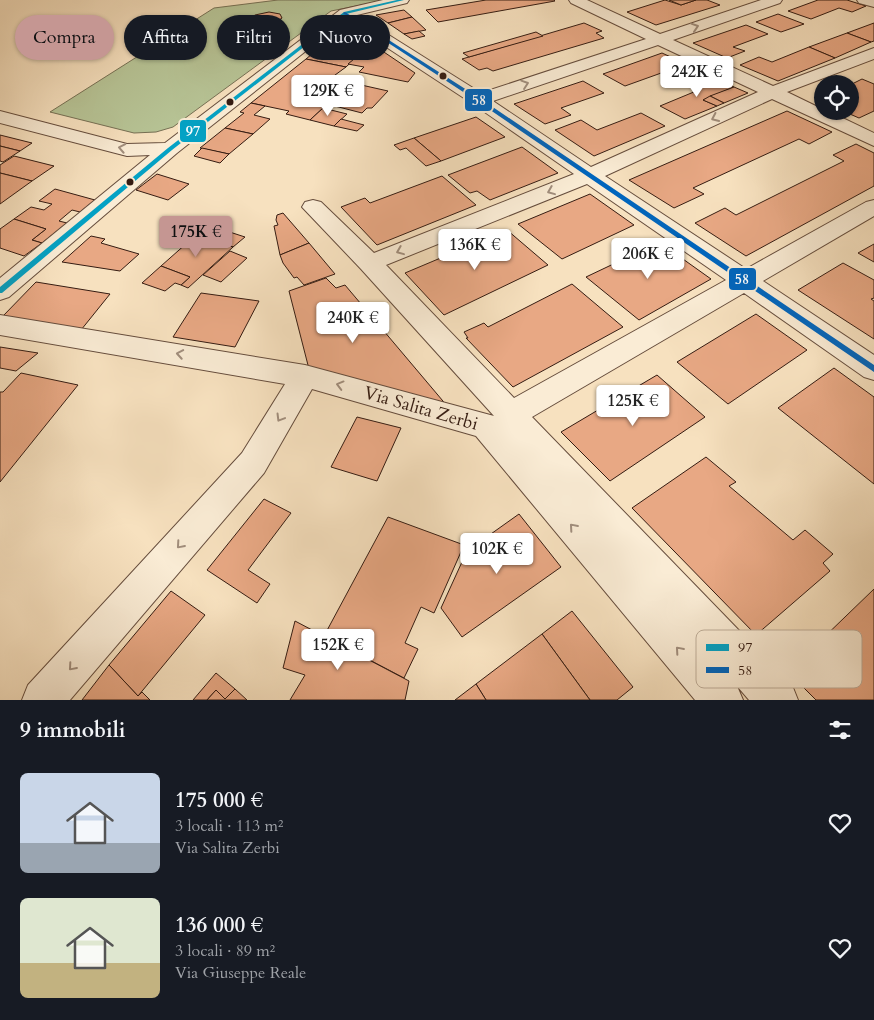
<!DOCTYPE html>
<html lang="it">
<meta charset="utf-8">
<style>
body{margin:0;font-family:Cardo,serif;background:#242831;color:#f1f3f6;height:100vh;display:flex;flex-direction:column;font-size:19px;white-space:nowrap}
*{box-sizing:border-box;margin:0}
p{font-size:16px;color:#9ea1a6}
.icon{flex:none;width:28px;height:28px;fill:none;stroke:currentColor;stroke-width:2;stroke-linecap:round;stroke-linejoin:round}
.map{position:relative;height:700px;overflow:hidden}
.drawer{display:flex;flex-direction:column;background:#171b24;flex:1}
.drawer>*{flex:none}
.banner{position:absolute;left:15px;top:15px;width:500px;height:45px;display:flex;gap:10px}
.controls{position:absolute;left:814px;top:75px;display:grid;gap:10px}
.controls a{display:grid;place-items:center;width:45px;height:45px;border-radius:50%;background:#171b24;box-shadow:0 1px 4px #0004;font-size:25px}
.price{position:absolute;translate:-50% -42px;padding:0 11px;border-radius:5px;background:#fff;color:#222;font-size:16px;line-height:32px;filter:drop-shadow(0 1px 2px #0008)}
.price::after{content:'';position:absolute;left:50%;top:30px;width:15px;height:11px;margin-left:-8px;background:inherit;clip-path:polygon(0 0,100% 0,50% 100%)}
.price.on{background:#c59692;color:#111}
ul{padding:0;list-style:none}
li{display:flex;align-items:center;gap:15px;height:125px;padding:0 20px}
li span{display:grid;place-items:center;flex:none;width:140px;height:100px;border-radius:8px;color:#555}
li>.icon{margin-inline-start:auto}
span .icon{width:60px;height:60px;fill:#fffc;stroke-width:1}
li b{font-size:21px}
h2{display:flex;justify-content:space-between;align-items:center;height:60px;padding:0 20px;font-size:21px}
.pill{padding:0 18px;border-radius:22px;background:#171b24;box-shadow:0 1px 4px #0004;font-size:18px;line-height:45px}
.pill.on{background:#c59692;color:#111}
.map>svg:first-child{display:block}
.green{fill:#b7c496;stroke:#767054}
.building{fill:#e8a884;stroke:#351c12}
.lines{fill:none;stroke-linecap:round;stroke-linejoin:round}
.street-casing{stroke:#664d3d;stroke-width:2}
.street{fill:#faecd5;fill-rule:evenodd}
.bus-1-casing{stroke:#faecd5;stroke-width:3}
.bus-2-casing{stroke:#faecd5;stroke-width:3}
.bus-1{fill:#03a2c5;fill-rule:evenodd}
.bus-2{fill:#0065bd;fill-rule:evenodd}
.oneway{stroke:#a18e7d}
.bus-dot{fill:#351c12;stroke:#faecd5;stroke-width:2}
.labels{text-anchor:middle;stroke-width:4;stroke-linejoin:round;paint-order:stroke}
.street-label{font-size:18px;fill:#351c12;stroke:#faecd5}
.key{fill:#faecd5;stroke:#bfae9a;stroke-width:1}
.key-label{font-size:14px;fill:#351c12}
.line-badge{stroke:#faecd5;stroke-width:2}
.badge-label{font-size:14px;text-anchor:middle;font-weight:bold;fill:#fff}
</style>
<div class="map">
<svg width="874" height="700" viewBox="0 0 874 700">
<rect width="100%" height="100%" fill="#f7e1bf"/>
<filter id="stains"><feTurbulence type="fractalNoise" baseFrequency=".004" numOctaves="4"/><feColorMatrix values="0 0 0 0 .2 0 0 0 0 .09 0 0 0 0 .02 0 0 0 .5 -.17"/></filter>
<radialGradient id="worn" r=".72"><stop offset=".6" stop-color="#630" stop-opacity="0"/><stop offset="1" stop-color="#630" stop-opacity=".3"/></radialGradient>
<path class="green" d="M 278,0 L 386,0 L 331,11 L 173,127 L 156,132 L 134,133 L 50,112 L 214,8 Z"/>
<g class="building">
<path d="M 486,0 L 554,0 L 555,1 L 438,22 L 426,10 Z"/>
<path d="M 665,0 L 681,5 L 696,0 L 707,0 L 720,5 L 656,25 L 627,12 Z"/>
<path d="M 669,0 L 696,0 L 681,5 Z"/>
<path d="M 818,0 L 847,0 L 866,6 L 852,12 L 839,8 L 811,19 L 788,11 Z"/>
<path d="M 404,10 L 412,17 L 388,23 L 376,15 Z"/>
<path d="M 269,12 L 280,14 L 282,18 L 275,23 L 264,25 L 252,23 L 250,19 L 255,15 Z"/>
<path d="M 778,14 L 804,24 L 781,32 L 756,22 Z"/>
<path d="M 412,17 L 426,30 L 404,34 L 388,23 Z"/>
<path d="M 584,23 L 602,31 L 596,33 L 604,38 L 493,71 L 487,68 L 479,70 L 462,59 Z"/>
<path d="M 874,23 L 874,41 L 871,42 L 847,33 Z"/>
<path d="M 746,25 L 768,34 L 733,47 L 745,51 L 727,58 L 693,43 Z"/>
<path d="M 344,27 L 349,28 L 372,44 L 361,53 L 324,44 Z"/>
<path d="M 419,31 L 425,36 L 412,39 L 404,34 Z"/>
<path d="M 536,32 L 543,36 L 469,57 L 463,53 Z"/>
<path d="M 847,33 L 871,42 L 835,58 L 809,47 Z"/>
<path d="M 324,44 L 361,53 L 346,67 L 306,59 Z"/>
<path d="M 372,44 L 415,73 L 408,82 L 359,72 L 364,67 L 348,64 Z"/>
<path d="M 809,47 L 835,58 L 778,81 L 740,65 L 759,57 L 772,62 Z"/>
<path d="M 662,53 L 697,69 L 677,77 L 664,72 L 625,86 L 603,74 Z"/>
<path d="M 306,59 L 346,67 L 331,78 L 339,80 L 329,88 L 312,84 L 303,91 L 334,98 L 310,120 L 286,114 L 289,111 L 251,103 Z"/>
<path d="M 697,69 L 704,72 L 686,79 L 680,76 Z"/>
<path d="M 707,74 L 711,76 L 689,83 L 685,81 Z"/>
<path d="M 711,76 L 734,87 L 703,100 L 717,106 L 685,119 L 660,106 L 701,89 L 689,83 Z"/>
<path d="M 862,79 L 874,84 L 874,111 L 859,118 L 843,111 L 850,111 L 850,85 Z"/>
<path d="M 339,80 L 388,91 L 372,108 L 367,108 L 362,113 L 327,104 L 334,98 L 303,91 L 312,84 L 329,88 Z"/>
<path d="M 583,81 L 604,93 L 561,108 L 571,115 L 545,124 L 514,104 Z"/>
<path d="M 734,87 L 748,93 L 724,103 L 710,96 Z"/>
<path d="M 710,96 L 724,103 L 717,106 L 703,100 Z"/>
<path d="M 251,103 L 265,106 L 254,115 L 270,119 L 253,134 L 225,128 L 244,113 L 240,112 Z"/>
<path d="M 323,108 L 347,114 L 334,126 L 310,120 Z"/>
<path d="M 787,111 L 832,132 L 809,144 L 799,139 L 693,188 L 704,194 L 674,208 L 629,180 Z"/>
<path d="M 641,113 L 665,126 L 594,156 L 555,130 L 581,120 L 597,130 Z"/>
<path d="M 476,117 L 505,137 L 441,161 L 414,138 Z"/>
<path d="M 341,119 L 364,125 L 357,131 L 334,126 Z"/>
<path d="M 225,128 L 253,134 L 229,154 L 200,148 Z"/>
<path d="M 0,135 L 32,143 L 20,151 L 0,146 Z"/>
<path d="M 414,138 L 441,161 L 426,166 L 406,148 L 400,150 L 394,145 Z"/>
<path d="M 856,144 L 874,153 L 874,186 L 746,256 L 695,223 L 725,208 L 736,215 L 844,161 L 833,155 Z"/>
<path d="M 0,146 L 20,151 L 3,162 L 0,161 Z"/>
<path d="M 522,147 L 558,173 L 490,200 L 477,191 L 470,193 L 448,175 Z"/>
<path d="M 202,148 L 229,154 L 220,163 L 194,156 Z"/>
<path d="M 14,156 L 54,166 L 32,181 L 0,173 L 0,165 Z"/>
<path d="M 0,173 L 32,181 L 0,204 Z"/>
<path d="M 157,174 L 189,184 L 168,200 L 136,190 Z"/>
<path d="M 442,176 L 476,205 L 377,245 L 341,207 L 365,198 L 370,203 Z"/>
<path d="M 55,189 L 95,200 L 80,212 L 72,210 L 59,221 L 67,223 L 42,243 L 32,240 L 46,229 L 14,219 L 31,207 L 44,210 L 52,204 L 39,201 Z"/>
<path d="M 590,194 L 634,225 L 562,259 L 518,224 Z"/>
<path d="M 283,213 L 309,243 L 280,255 L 274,226 L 278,225 L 276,220 L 277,215 Z"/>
<path d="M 14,219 L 46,229 L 32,240 L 42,243 L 24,256 L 0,248 L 0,229 Z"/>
<path d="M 208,225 L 245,237 L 233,247 L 196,235 Z"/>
<path d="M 507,230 L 548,265 L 444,315 L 405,273 Z"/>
<path d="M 196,235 L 233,247 L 188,288 L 181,285 L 190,277 L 161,266 Z"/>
<path d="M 91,236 L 105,239 L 101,243 L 139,254 L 120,271 L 62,262 Z"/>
<path d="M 659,242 L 711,279 L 639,320 L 586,277 L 645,249 L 642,247 L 651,243 L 654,245 Z"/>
<path d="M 309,243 L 335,274 L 304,285 L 297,277 L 294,278 L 283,263 L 280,255 Z"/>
<path d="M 874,244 L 874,262 L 858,253 Z"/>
<path d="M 230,251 L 247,258 L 221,282 L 203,275 Z"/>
<path d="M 843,263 L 874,280 L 874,298 L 871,299 L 874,301 L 874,339 L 798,290 Z"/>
<path d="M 161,266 L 190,277 L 181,285 L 175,283 L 165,291 L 142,283 Z"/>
<path d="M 326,278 L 336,288 L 345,285 L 448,407 L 310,373 L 289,291 Z"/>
<path d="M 36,282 L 110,294 L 81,330 L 3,316 Z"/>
<path d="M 572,284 L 623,327 L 513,387 L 466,338 L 468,338 L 464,332 L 484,323 L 488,327 Z"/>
<path d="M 201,293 L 259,301 L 235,347 L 173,337 Z"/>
<path d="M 756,314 L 807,350 L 728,404 L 677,362 Z"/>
<path d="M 0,347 L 38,353 L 16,371 L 0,368 Z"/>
<path d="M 834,368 L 874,397 L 874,484 L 778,408 Z"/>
<path d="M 21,373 L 78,385 L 0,482 L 0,392 L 3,392 Z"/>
<path d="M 657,375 L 705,417 L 610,481 L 561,432 Z"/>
<path d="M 357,417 L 401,428 L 377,481 L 331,467 Z"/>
<path d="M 706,457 L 736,482 L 729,486 L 793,540 L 805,530 L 833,554 L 823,563 L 830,571 L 756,635 L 632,508 Z"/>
<path d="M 264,499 L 291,513 L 248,570 L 270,584 L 257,603 L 207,570 Z"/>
<path d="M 519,514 L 561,567 L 462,637 L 441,608 L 467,551 Z"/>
<path d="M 388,517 L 464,545 L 434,613 L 421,607 L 405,643 L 418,649 L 404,678 L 324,636 Z"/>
<path d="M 874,589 L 874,700 L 816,700 L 788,672 Z"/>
<path d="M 171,591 L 205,615 L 138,696 L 109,665 Z"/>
<path d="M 572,611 L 633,687 L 617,700 L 590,700 L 542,634 Z"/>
<path d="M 295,621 L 409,681 L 405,700 L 290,700 L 305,675 L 283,668 Z"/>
<path d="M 542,634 L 590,700 L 486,700 L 476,684 Z"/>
<path d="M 109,665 L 138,696 L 142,692 L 150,700 L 82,700 Z"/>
<path d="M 216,673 L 235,689 L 225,699 L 216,690 L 207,700 L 193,700 Z"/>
<path d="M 476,684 L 486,700 L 455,700 Z"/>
<path d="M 235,689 L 247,700 L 207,700 L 216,690 L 225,699 Z"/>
</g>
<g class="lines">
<g class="street-casing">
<g id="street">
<path d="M 383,0 L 409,0 L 407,3 L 357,15 L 481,93 L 646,39 L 571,3 L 569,0 L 587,0 L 660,34 L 761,0 L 782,0 L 780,3 L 673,40 L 773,86 L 874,48 L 874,59 L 787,92 L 822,109 L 822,111 L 828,111 L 874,133 L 874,146 L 772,99 L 605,176 L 746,269 L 866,202 L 874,200 L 874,216 L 763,281 L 874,355 L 874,380 L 864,377 L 744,293 L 532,417 L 792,685 L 798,700 L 749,700 L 737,686 L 743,700 L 695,700 L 476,436 L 312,389 L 264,473 L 70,700 L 22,700 L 28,685 L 242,453 L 285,384 L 0,335 L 0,315 L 305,365 L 494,416 L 361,269 L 302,207 L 305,202 L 313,200 L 321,202 L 374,253 L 574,174 L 473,104 L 345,20 L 177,153 L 9,297 L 0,300 L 0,278 L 150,155 L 127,156 L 0,123 L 0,111 L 127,144 L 165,143 L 340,10 ZM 658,45 L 758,92 L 591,167 L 493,101 ZM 587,184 L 726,280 L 514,398 L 386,265 Z"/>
<path d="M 857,0 L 874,0 L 874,7 L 859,3 Z"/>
</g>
</g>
<use href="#street" class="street"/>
<g class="bus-1-casing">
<path id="bus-1" d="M 397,0 L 404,0 L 346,14 L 172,150 L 2,293 L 0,293 L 0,287 L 168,148 L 344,12 Z"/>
</g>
<g class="bus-2-casing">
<path id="bus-2" d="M 345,12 L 481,99 L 874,365 L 874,372 L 477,101 L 344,14 L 343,13 Z"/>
</g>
<use href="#bus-1" class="bus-1"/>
<use href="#bus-2" class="bus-2"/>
</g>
<defs><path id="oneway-chevron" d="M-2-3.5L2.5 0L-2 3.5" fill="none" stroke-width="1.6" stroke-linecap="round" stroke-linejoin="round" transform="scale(1.25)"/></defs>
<g class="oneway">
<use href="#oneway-chevron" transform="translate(695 27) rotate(-18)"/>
<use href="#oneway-chevron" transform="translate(525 84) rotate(-19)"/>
<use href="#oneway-chevron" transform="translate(715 118) rotate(155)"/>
<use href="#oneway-chevron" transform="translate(122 148) rotate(-169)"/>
<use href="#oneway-chevron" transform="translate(551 191) rotate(158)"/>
<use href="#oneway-chevron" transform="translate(400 251) rotate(158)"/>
<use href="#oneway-chevron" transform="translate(180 354) rotate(-170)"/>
<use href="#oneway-chevron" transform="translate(340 385) rotate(-165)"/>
<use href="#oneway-chevron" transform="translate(280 418) rotate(121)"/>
<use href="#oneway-chevron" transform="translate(573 527) rotate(-131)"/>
<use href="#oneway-chevron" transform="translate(180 545) rotate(131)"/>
<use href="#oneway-chevron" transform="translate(679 650) rotate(-131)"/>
<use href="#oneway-chevron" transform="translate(72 667) rotate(131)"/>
</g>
<g class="bus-dot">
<circle cx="443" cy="76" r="4.5"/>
<circle cx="230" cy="102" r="4.5"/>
<circle cx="130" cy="182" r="4.5"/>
</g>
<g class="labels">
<g class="street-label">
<text transform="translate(421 408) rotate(16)" y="6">Via Salita Zerbi</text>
</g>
</g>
<rect x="696" y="630" width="166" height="58" rx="8" class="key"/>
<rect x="706" y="644" width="23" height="7" fill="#03a2c5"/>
<rect x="706" y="667" width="23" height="6" fill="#0065bd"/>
<g class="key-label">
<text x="738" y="652">97</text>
<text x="738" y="675">58</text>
</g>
<g class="line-badge">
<rect x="464" y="88" width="29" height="24" rx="5" fill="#0065bd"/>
<rect x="179" y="119" width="28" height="24" rx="5" fill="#03a2c5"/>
<rect x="728" y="267" width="29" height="24" rx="5" fill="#0065bd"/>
</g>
<g class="badge-label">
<text x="479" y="105">58</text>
<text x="193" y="136">97</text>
<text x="742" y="284">58</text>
</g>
<rect width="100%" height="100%" filter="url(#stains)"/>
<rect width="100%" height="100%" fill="url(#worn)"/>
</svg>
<div class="controls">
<a><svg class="icon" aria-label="locate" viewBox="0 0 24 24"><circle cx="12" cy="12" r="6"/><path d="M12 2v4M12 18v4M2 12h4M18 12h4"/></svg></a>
</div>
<b class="price" style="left:697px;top:98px">242K €</b>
<b class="price" style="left:328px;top:117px">129K €</b>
<b class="price on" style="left:196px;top:258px">175K €</b>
<b class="price" style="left:475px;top:271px">136K €</b>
<b class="price" style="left:648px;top:280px">206K €</b>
<b class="price" style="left:353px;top:344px">240K €</b>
<b class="price" style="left:633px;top:427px">125K €</b>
<b class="price" style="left:497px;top:575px">102K €</b>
<b class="price" style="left:338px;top:671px">152K €</b>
<div class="banner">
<a class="pill on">Compra</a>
<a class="pill">Affitta</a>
<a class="pill">Filtri</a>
<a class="pill">Nuovo</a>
</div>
</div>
<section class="drawer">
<h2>9 immobili<svg class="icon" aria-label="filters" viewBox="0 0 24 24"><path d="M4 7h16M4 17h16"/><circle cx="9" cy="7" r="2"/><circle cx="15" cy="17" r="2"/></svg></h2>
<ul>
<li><span style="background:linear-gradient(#c9d6e8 70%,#9aa5b1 0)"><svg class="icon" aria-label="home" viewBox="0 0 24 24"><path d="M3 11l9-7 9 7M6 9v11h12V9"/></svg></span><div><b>175 000 €</b><p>3 locali · 113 m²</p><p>Via Salita Zerbi</p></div><svg class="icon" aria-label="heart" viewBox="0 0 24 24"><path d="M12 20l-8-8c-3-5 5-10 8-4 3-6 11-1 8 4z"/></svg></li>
<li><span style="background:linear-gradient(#dfe7d0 65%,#c2b280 0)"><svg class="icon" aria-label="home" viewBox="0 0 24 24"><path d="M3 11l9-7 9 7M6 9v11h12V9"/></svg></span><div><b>136 000 €</b><p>3 locali · 89 m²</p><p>Via Giuseppe Reale</p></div><svg class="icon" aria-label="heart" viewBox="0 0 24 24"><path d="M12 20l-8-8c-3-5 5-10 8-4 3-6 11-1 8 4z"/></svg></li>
</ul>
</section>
